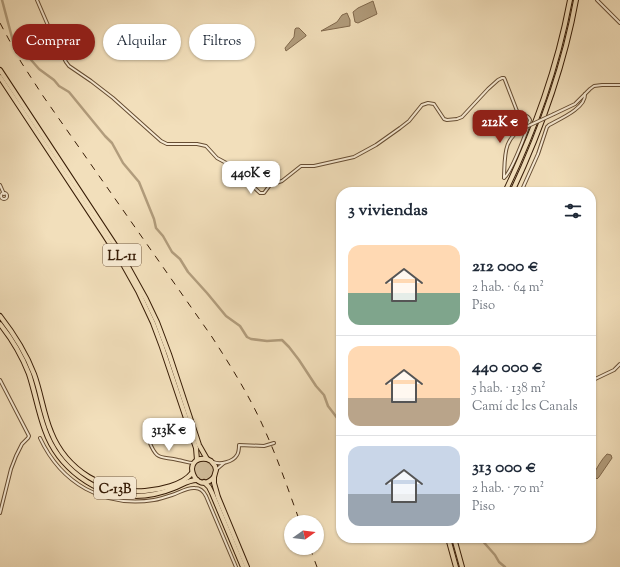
<!DOCTYPE html>
<html lang="es">
<meta charset="utf-8">
<style>
body{margin:0;font-family:"Sorts Mill Goudy",serif;background:#f2f2f3;color:#1f2937;height:100vh;display:flex;flex-direction:column;font-size:15px;white-space:nowrap}
*{box-sizing:border-box;margin:0}
p{font-size:13px;color:#747a83}
.icon{flex:none;width:22px;height:22px;fill:none;stroke:currentColor;stroke-width:2;stroke-linecap:round;stroke-linejoin:round}
.map{position:relative;flex:1;overflow:hidden}
.drawer{position:absolute;left:336px;top:187px;width:260px;height:356px;display:flex;flex-direction:column;background:#fff;border-radius:16px;box-shadow:0 1px 3px #0004}
.drawer>*{flex:none}
.top-card{position:absolute;left:12px;top:24px;width:264px;height:36px;display:flex;gap:8px}
.needle{width:26px;rotate:76deg}
.fabs{position:absolute;left:284px;top:515px;display:grid;gap:8px}
.fabs a{display:grid;place-items:center;width:40px;height:40px;border-radius:50%;background:#fff;box-shadow:0 1px 3px #0004;font-size:20px}
.price{position:absolute;translate:-50% -34px;padding:0 9px;border-radius:8px;background:#fff;color:#222;font-size:13px;line-height:26px;filter:drop-shadow(0 1px 2px #0008)}
.price::after{content:'';position:absolute;left:50%;top:24px;width:12px;height:9px;margin-left:-6px;background:inherit;clip-path:polygon(0 0,100% 0,50% 100%)}
.price.current{background:#8f2418;color:#fff}
ul{padding:0;list-style:none}
li{display:flex;align-items:center;gap:12px;height:100px;padding:0 12px}
li+li{border-top:1px solid #e0e1e3}
li span{display:grid;place-items:center;flex:none;width:112px;height:80px;border-radius:12px;color:#555}
li>.icon{margin-inline-start:auto}
span .icon{width:48px;height:48px;fill:#fffc;stroke-width:1}
li b{font-size:17px}
h2{display:flex;justify-content:space-between;align-items:center;height:48px;padding:0 12px;font-size:17px}
.chip{padding:0 14px;border-radius:18px;background:#fff;box-shadow:0 1px 3px #0004;font-size:14px;line-height:36px}
.chip.current{background:#8f2418;color:#fff}
.map>svg:first-child{display:block}
.green{fill:#d2be9c;stroke:#846d51}
.water{fill:#b29d7d;stroke:#81694d}
.lines{fill:none;stroke-linecap:round;stroke-linejoin:round}
.canal{stroke:#b29d7d;stroke-width:2.5}
.street-casing{stroke:#664d33;stroke-width:4}
.highway-casing{stroke:#371c06;stroke-width:6}
.street{stroke:#f7ead3;stroke-width:2}
.highway{stroke:#f2dfbb;stroke-width:4}
.rail{stroke:#371c06;stroke-width:1;stroke-dasharray:7 7;stroke-linecap:butt}
.street-bridge-casing{stroke:#664d33;stroke-width:4;stroke-linecap:butt}
.street-bridge{stroke:#f7ead3;stroke-width:2}
.labels{text-anchor:middle;stroke-width:3.5;stroke-linejoin:round;paint-order:stroke}
.shield{fill:#f7ead3;stroke:#715a44;stroke-width:1}
.shield-label{font-size:13px;font-weight:bold;fill:#371c06}
</style>
<div class="map">
<svg width="620" height="567" viewBox="0 0 620 567">
<rect width="100%" height="100%" fill="#f2dfbb"/>
<filter id="stains"><feTurbulence type="fractalNoise" baseFrequency=".005" numOctaves="4"/><feColorMatrix values="0 0 0 0 .2 0 0 0 0 .09 0 0 0 0 .02 0 0 0 .5 -.17"/></filter>
<radialGradient id="worn" r=".72"><stop offset=".6" stop-color="#630" stop-opacity="0"/><stop offset="1" stop-color="#630" stop-opacity=".3"/></radialGradient>
<circle class="green" cx="204" cy="470" r="10"/>
<g class="water">
<path d="M 373,1 L 377,14 L 358,23 L 355,22 L 353,12 L 358,8 Z"/>
<path d="M 347,13 L 350,20 L 350,26 L 321,31 L 337,22 L 342,15 Z"/>
<path d="M 296,28 L 299,28 L 306,35 L 306,36 L 286,51 L 285,48 L 294,37 L 295,29 Z"/>
<path d="M 607,454 L 611,455 L 612,458 L 599,477 L 597,479 L 593,475 C 597,468 601,460 607,454 Z"/>
</g>
<g class="lines">
<g class="canal">
<path d="M 2,0 L 14,45 L 25,53 L 39,69 L 54,80 L 59,86 L 69,92 L 105,136 L 112,143 L 123,163 L 139,182 L 154,219 L 156,228 L 163,236 L 172,252 L 180,259 L 188,272 L 207,293 L 226,316 L 240,326 L 247,337 L 251,339 L 267,341 L 282,340 L 289,347 L 299,360 L 316,386 L 324,395 L 328,406 L 341,423"/>
<path d="M 480,538 L 495,555 L 499,562 L 505,567"/>
</g>
<g class="street-casing">
<g id="street">
<path d="M 37,0 L 53,37 L 66,62 L 69,66 L 91,81 L 113,98 L 152,133 L 161,141 L 167,144 L 197,144 L 206,146 L 217,158 L 230,165 L 260,193 L 264,193 L 270,185 L 282,181 L 301,166 L 314,166 L 354,157 L 376,145 L 400,128 L 409,121 L 422,105 L 428,103 L 434,104 L 444,119 L 447,120 L 457,119 L 462,117 L 488,89 L 498,80 L 502,78 L 504,78 L 505,80 L 517,111 C 522,115 528,114 530,120 C 527,131 512,171 504,178"/>
<path d="M 597,0 L 620,23"/>
<path d="M 554,114 L 575,104 L 590,89 L 594,86 L 602,85 L 620,85"/>
<path d="M 504,177 C 505,155 503,137 526,127"/>
<path d="M 0,185 L 4,194"/>
<path d="M 521,192 L 538,154 L 547,127 L 549,125 C 560,119 586,108 585,94"/>
<circle cx="4" cy="196" r="3"/>
<path d="M 0,380 L 29,436 L 28,438 L 22,444 L 16,456 L 11,469 L 0,513"/>
<path d="M 591,381 L 614,370 L 620,364"/>
<path d="M 40,438 C 61,483 103,508 154,500 C 160,499 166,497 172,495 C 179,493 187,487 195,488 C 200,488 204,492 206,496 L 236,567"/>
<path d="M 149,441 C 157,461 160,456 178,460 C 184,461 188,463 194,463"/>
<path d="M 213,462 C 220,465 233,462 237,455 C 239,452 239,449 239,445 L 264,446 L 274,443"/>
<path d="M 217,469 L 224,463"/>
</g>
</g>
<g class="highway-casing">
<g id="highway">
<path d="M 0,70 L 121,254 L 146,299 L 157,322 L 169,354 L 199,445 L 207,459 L 211,461 L 215,466 L 216,470 L 214,477 L 214,483 L 218,497 L 247,567"/>
<path d="M 0,77 L 105,236 L 124,266 L 138,291 L 153,323 L 162,347 L 196,448 L 197,460"/>
<path d="M 505,192 C 535,129 557,69 570,0"/>
<path d="M 512,192 C 541,130 564,67 576,0"/>
<path d="M 0,316 C 14,334 26,353 34,374 C 41,393 43,413 51,432 C 66,470 105,494 145,491 C 159,490 183,485 192,473"/>
<path d="M 0,324 C 12,339 22,356 29,374 C 35,392 38,411 45,430 C 58,467 95,496 135,496 C 149,496 162,493 174,488 C 182,485 188,480 197,480"/>
<path d="M 207,459 C 179,455 196,498 214,477"/>
<path d="M 204,482 L 209,487 L 212,493 L 243,567"/>
<path d="M 448,538 L 456,567"/>
<path d="M 454,538 L 462,567"/>
</g>
</g>
<use href="#street" class="street"/>
<use href="#highway" class="highway"/>
<g class="rail">
<path d="M 0,23 L 21,62 L 43,96 L 212,337 C 232,368 252,400 266,433 C 279,462 289,492 300,522"/>
<path d="M 310,548 L 317,567"/>
</g>
<g class="street-bridge-casing">
<path id="street-bridge" d="M 526,127 L 554,114"/>
</g>
<use href="#street-bridge" class="street-bridge"/>
</g>
<g class="labels">
<g class="shield">
<rect x="103" y="244" width="38" height="22" rx="3"/>
<rect x="94" y="477" width="42" height="22" rx="3"/>
</g>
<g class="shield-label">
<text x="122" y="260">LL-11</text>
<text x="115" y="493">C-13B</text>
</g>
</g>
<rect width="100%" height="100%" filter="url(#stains)"/>
<rect width="100%" height="100%" fill="url(#worn)"/>
</svg>
<div class="fabs">
<a><svg class="needle" viewBox="-14 -14 28 28"><path d="M0-13l5 13h-10z" fill="#e53935"/><path d="M0 13l5-13h-10z" fill="#747a83"/></svg></a>
</div>
<b class="price current" style="left:500px;top:144px">212K €</b>
<b class="price" style="left:251px;top:195px">440K €</b>
<b class="price" style="left:169px;top:452px">313K €</b>
<div class="top-card">
<a class="chip current">Comprar</a>
<a class="chip">Alquilar</a>
<a class="chip">Filtros</a>
</div>
<section class="drawer">
<h2>3 viviendas<svg class="icon" aria-label="filters" viewBox="0 0 24 24"><path d="M4 7h16M4 17h16"/><circle cx="9" cy="7" r="2"/><circle cx="15" cy="17" r="2"/></svg></h2>
<ul>
<li><span style="background:linear-gradient(#ffd9b3 60%,#7fa58c 0)"><svg class="icon" aria-label="home" viewBox="0 0 24 24"><path d="M3 11l9-7 9 7M6 9v11h12V9"/></svg></span><div><b>212 000 €</b><p>2 hab. · 64 m²</p><p>Piso</p></div></li>
<li><span style="background:linear-gradient(#ffd9b3 65%,#b9a48a 0)"><svg class="icon" aria-label="home" viewBox="0 0 24 24"><path d="M3 11l9-7 9 7M6 9v11h12V9"/></svg></span><div><b>440 000 €</b><p>5 hab. · 138 m²</p><p>Camí de les Canals</p></div></li>
<li><span style="background:linear-gradient(#c9d6e8 60%,#9aa5b1 0)"><svg class="icon" aria-label="home" viewBox="0 0 24 24"><path d="M3 11l9-7 9 7M6 9v11h12V9"/></svg></span><div><b>313 000 €</b><p>2 hab. · 70 m²</p><p>Piso</p></div></li>
</ul>
</section>
</div>
